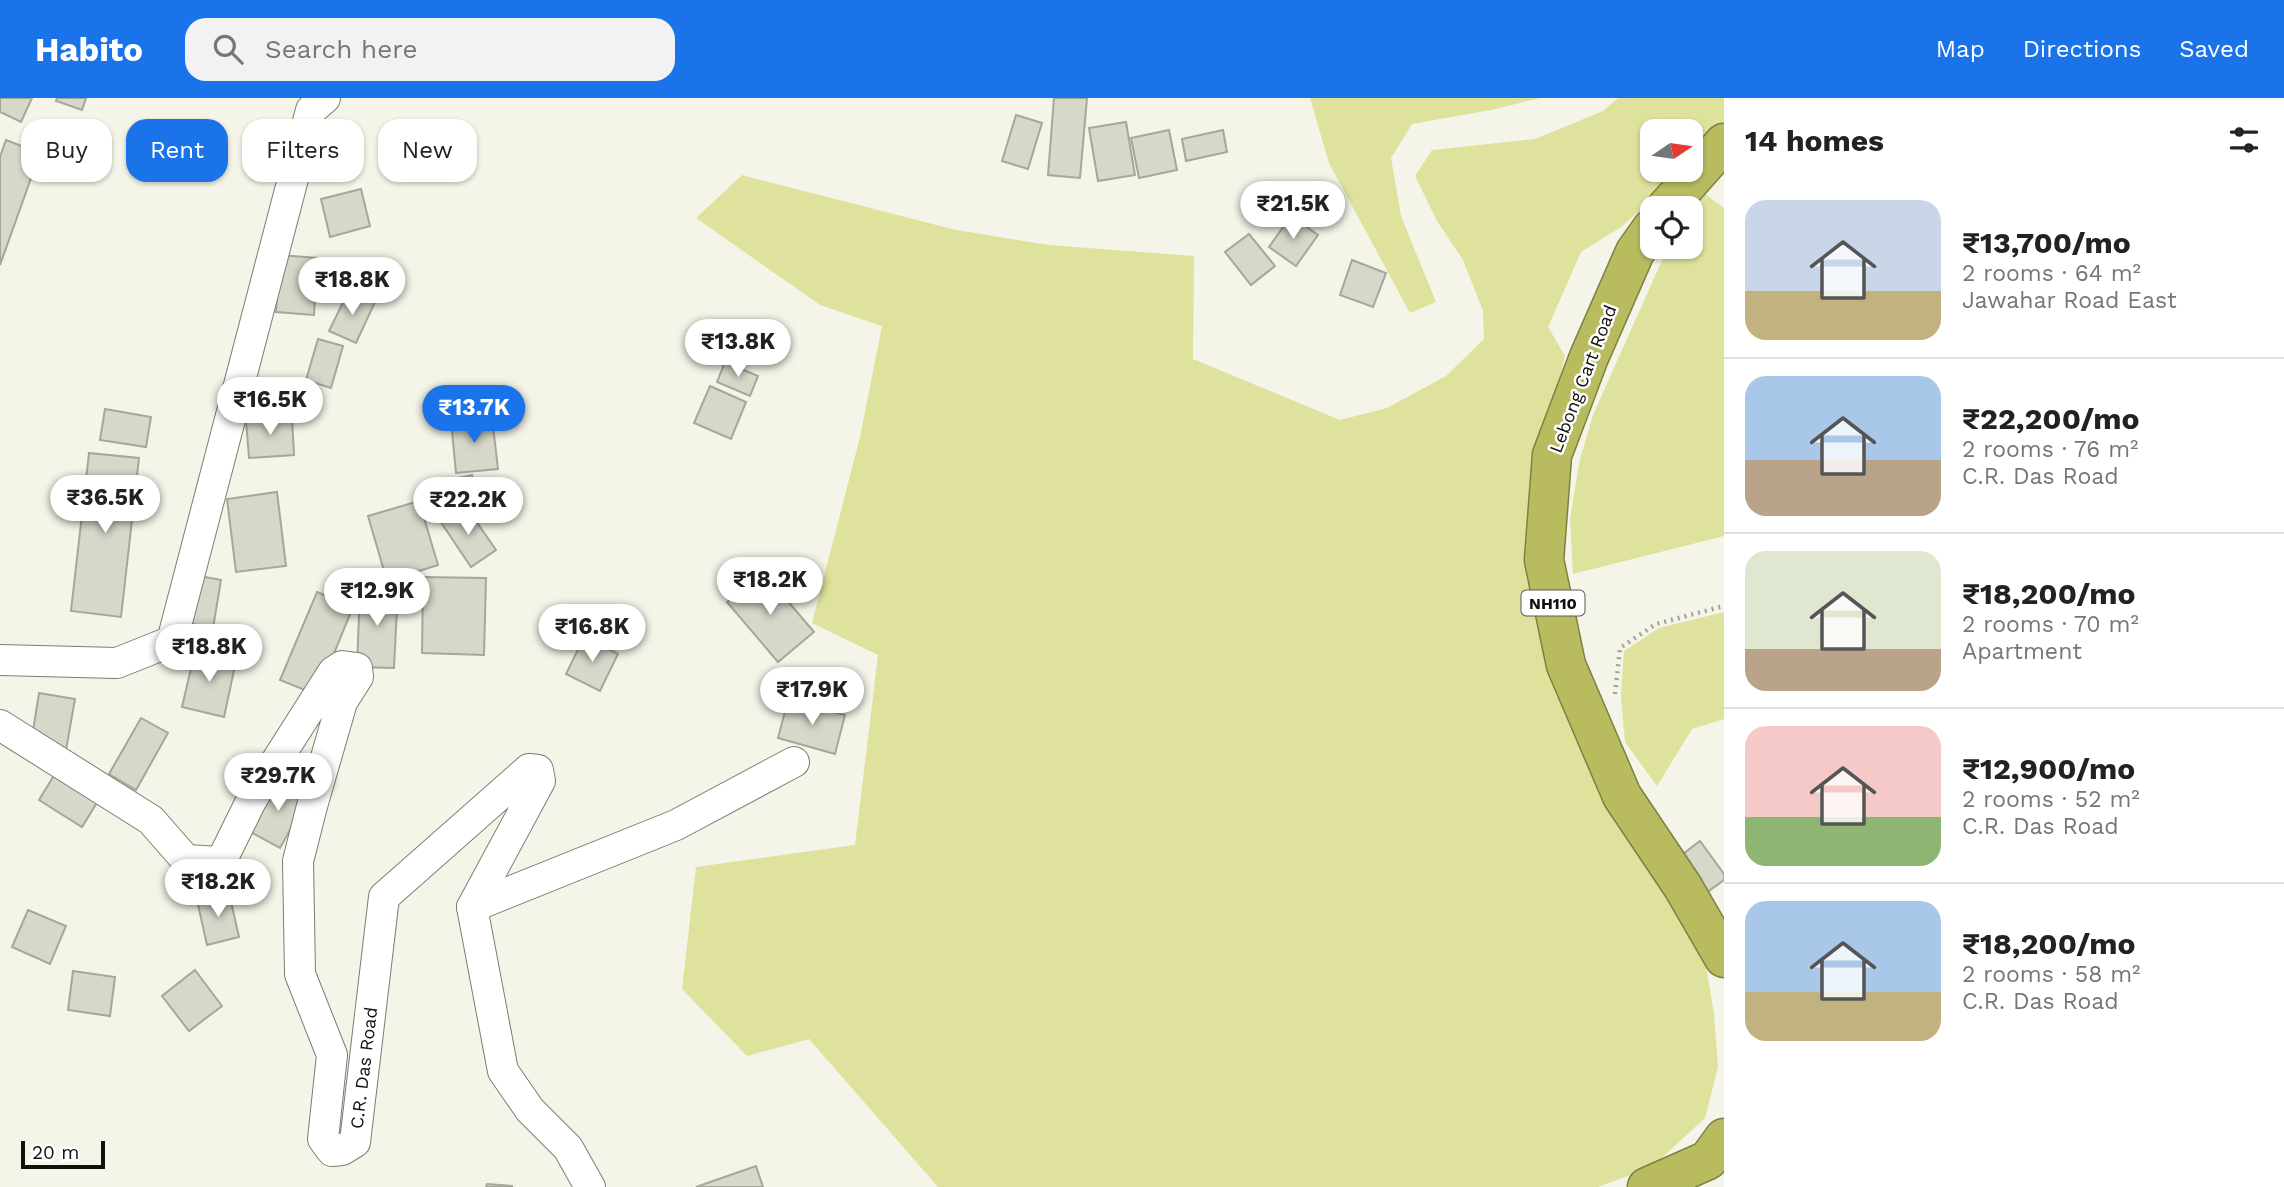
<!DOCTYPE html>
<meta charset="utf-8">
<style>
body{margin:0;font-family:"Work Sans",sans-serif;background:#f2f2f2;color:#222;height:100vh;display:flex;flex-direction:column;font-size:26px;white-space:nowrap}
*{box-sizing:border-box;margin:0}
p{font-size:23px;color:#767676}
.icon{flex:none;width:38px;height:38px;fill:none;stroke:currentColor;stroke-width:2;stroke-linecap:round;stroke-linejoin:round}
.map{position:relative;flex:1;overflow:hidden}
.details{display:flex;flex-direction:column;background:#fff;width:560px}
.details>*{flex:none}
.guide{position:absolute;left:21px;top:21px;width:665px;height:63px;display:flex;gap:14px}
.needle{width:46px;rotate:77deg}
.fabs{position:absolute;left:1640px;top:21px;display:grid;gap:14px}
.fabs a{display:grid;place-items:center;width:63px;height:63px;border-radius:14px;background:#fff;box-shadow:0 2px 5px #0004;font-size:35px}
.scale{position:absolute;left:21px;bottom:18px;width:84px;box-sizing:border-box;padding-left:7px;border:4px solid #10100c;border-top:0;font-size:19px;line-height:24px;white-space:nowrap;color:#10100c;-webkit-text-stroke:5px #fff;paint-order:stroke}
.price{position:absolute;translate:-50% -60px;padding:0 16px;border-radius:24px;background:#fff;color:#222;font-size:23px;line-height:46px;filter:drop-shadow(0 2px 4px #0008)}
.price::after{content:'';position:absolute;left:50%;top:42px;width:21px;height:16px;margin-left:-10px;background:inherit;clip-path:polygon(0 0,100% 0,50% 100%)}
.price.selected{background:#1a73e8;color:#fff}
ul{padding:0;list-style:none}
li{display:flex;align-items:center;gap:21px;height:175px;padding:0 21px}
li+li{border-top:2px solid #e0e0e0}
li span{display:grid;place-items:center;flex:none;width:196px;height:140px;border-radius:21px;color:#555}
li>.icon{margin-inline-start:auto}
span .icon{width:84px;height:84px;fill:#fffc;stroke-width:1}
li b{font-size:30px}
h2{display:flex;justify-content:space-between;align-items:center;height:84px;padding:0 21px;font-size:30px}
.pill{padding:0 24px;border-radius:21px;background:#fff;box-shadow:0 2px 5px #0004;font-size:24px;line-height:63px}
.pill.selected{background:#1a73e8;color:#fff}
header{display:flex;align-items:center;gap:42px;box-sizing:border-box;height:98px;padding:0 35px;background:#1a73e8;color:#fff}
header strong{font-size:33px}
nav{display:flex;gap:38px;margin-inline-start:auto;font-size:24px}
.search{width:490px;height:63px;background:#f2f2f2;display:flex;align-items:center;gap:18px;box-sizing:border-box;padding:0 24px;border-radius:21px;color:#767676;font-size:26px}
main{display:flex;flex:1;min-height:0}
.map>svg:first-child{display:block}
.green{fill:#dee29d}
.building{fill:#d6d8ca;stroke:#a5a79a;stroke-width:2}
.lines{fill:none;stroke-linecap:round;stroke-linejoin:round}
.minor-casing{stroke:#7c7d71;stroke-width:32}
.highway-casing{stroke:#7d8042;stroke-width:41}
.path{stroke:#a1a198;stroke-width:4.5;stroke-dasharray:2 5;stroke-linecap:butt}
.minor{stroke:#fff;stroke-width:30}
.highway{stroke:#b8bc5f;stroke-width:38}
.labels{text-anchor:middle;stroke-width:5;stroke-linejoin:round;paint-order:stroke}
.shield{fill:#fff;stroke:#585855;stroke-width:2}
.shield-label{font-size:16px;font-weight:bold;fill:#10100c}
.street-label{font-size:18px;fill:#10100c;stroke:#fff}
</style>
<header>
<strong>Habito</strong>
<div class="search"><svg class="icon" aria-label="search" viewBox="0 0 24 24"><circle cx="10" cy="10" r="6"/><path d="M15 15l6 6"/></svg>Search here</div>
<nav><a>Map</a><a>Directions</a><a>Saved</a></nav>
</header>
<main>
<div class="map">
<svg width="1724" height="1089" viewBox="0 0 1724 1089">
<rect width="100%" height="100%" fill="#f4f5e8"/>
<g class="green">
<path d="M 1310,0 L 1540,0 L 1491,12 L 1412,26 L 1391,60 L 1401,118 L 1436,204 L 1410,215 L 1329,65 Z"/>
<path d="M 1618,0 L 1724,0 L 1724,36 L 1691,68 L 1690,33 L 1652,33 L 1652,72 L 1686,72 L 1621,129 L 1581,154 L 1548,229 L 1565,258 L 1540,355 L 1534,462 L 1705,862 L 1714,916 L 1718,969 L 1705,1020 L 1652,1069 L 1598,1089 L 938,1089 L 809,941 L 747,958 L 682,891 L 696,769 L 855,747 L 878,557 L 812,525 L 860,339 L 882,228 L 820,207 L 696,120 L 742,77 L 956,132 L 1049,147 L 1194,158 L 1193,261 L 1340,322 L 1387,310 L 1446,278 L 1484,241 L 1483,213 L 1463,162 L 1437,123 L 1415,78 L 1432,52 L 1535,41 L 1603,13 Z"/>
<path d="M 1705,96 L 1724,110 L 1724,438 L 1573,476 L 1570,421 L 1580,361 L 1593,317 L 1668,149 L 1690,149 L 1691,116 Z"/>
<path d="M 1724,514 L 1724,621 L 1692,631 L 1657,688 L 1625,644 L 1621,597 L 1624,553 L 1659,530 Z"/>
</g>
<g class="building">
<path d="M 0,0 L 32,0 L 21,24 L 0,14 Z"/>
<path d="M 57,0 L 86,0 L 82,12 L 56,3 Z"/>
<path d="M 1054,0 L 1087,0 L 1080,80 L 1048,77 Z"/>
<path d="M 1016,17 L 1042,25 L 1028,71 L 1002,63 Z"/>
<path d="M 1126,24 L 1135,77 L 1098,83 L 1089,30 Z"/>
<path d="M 1169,32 L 1177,72 L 1139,80 L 1131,40 Z"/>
<path d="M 1223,32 L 1227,54 L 1186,63 L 1182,41 Z"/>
<path d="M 6,42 L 40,55 L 0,167 L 0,59 Z"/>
<path d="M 361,91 L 370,128 L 330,139 L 321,101 Z"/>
<path d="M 1291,118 L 1318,137 L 1296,168 L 1269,149 Z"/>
<path d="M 1249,136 L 1275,168 L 1251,187 L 1225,154 Z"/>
<path d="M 280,157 L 317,160 L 314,217 L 276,214 Z"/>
<path d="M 1352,162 L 1386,175 L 1373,209 L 1340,197 Z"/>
<path d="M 349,192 L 375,204 L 356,245 L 329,233 Z"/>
<path d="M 318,241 L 343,248 L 331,290 L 306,282 Z"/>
<path d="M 725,264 L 758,278 L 750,298 L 717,284 Z"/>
<path d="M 710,288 L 746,304 L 731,341 L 694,325 Z"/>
<path d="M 105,311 L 151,319 L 146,349 L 100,342 Z"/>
<path d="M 292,319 L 294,357 L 249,360 L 246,322 Z"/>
<path d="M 492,319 L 498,371 L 456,375 L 451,323 Z"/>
<path d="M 89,355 L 139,360 L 121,519 L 71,513 Z"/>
<path d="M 472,377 L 478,404 L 451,410 L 445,383 Z"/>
<path d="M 277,394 L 286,468 L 236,474 L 227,401 Z"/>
<path d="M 419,403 L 438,467 L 387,483 L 368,418 Z"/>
<path d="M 467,410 L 496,452 L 471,469 L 440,423 Z"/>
<path d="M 762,473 L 814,534 L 778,564 L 727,504 Z"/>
<path d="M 195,477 L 221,482 L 213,530 L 187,525 Z"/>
<path d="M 423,479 L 486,480 L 484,557 L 422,555 Z"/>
<path d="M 360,490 L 398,491 L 394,570 L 357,569 Z"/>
<path d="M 317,494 L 353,509 L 317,597 L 280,582 Z"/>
<path d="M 584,539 L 618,556 L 600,593 L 566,576 Z"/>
<path d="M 195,553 L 236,563 L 224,619 L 182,609 Z"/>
<path d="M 39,595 L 75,601 L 66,652 L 31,646 Z"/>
<path d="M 788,602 L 845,617 L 835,656 L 778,640 Z"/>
<path d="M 141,620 L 168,635 L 136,692 L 109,676 Z"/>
<path d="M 58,671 L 101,698 L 82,729 L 39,702 Z"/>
<path d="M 276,680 L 309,698 L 280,750 L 247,732 Z"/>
<path d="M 1700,743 L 1724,776 L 1724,782 L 1706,795 L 1679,759 Z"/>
<path d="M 229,795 L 239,839 L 207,847 L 197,802 Z"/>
<path d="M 28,812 L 66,828 L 50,866 L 12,849 Z"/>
<path d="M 195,872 L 222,908 L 189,933 L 162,898 Z"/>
<path d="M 73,873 L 115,879 L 110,918 L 68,912 Z"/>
<path d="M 756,1068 L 763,1089 L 696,1089 Z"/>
<path d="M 487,1086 L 512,1088 L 512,1089 L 486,1089 Z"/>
</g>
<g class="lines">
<g class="minor-casing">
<g id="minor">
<path d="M 0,562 L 117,565 L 172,543 L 311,12 L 325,0"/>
<path d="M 0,627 L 151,722 L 186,762 L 221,764 L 251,703 L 333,574 L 342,568 L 357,570 L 358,579 L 342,604 L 312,708 L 298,763 L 300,876 L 332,957 L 323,1041 L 332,1053 L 342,1052 L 355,1044 L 384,799 L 529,671 L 538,672 L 540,683 L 472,809 L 503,973 L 530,1012 L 568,1050 L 590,1089"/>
<path d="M 472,809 L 676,727 L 794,664"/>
</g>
</g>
<g class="highway-casing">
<g id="highway">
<path d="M 1666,110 L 1724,45"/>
<path d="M 1652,130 L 1635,154 L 1589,259 L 1552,357 L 1544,462 L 1566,567 L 1622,698 L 1683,789 L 1724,860"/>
<path d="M 1647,1089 L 1708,1062 L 1724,1040"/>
</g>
</g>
<path class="path" d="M 1615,596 L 1620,550 L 1656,526 L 1724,508"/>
<use href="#minor" class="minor"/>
<use href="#highway" class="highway"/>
</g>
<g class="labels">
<rect class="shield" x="1521.5" y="492.5" width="63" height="25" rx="5"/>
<g class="shield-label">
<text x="1553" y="511">NH110</text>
</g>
<g class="street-label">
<text transform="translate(1583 281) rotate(-69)" y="6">Lebong Cart Road</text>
<text transform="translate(364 970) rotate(-83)" y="6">C.R. Das Road</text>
</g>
</g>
</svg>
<div class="fabs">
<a><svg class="needle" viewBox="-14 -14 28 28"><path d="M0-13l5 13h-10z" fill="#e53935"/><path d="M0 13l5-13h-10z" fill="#767676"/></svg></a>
<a><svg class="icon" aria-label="locate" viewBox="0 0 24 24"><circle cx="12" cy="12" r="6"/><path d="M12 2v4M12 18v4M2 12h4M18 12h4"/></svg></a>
</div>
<div class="scale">20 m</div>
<b class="price" style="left:1293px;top:143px">₹21.5K</b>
<b class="price" style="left:352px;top:219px">₹18.8K</b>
<b class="price" style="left:738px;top:281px">₹13.8K</b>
<b class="price" style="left:270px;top:339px">₹16.5K</b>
<b class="price selected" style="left:474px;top:347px">₹13.7K</b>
<b class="price" style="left:105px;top:437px">₹36.5K</b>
<b class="price" style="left:468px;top:439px">₹22.2K</b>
<b class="price" style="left:770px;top:519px">₹18.2K</b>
<b class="price" style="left:377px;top:530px">₹12.9K</b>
<b class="price" style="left:592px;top:566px">₹16.8K</b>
<b class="price" style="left:209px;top:586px">₹18.8K</b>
<b class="price" style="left:812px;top:629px">₹17.9K</b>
<b class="price" style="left:278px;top:715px">₹29.7K</b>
<b class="price" style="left:218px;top:821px">₹18.2K</b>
<div class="guide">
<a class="pill">Buy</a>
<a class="pill selected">Rent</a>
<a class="pill">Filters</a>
<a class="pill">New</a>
</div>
</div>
<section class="details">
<h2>14 homes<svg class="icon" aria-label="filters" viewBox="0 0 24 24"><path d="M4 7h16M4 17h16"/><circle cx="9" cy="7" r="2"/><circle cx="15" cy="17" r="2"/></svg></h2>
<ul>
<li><span style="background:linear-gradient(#c9d6e8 65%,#c2b280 0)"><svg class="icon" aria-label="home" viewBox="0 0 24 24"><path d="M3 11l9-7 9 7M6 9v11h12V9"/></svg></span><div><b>₹13,700/mo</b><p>2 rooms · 64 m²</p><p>Jawahar Road East</p></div></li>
<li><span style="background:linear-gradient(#a9c7e8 60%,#b9a48a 0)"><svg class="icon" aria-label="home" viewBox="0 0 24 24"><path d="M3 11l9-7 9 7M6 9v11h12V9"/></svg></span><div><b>₹22,200/mo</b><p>2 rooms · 76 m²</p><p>C.R. Das Road</p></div></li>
<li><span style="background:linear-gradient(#dfe7d0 70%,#b9a48a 0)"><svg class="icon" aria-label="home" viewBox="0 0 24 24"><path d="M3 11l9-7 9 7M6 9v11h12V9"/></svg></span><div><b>₹18,200/mo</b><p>2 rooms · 70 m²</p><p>Apartment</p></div></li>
<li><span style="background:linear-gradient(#f6c9c9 65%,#8fb573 0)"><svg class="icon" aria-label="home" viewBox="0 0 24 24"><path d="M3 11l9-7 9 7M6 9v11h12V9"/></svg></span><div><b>₹12,900/mo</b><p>2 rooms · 52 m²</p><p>C.R. Das Road</p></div></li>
<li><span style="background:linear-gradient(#a9c7e8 65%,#c2b280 0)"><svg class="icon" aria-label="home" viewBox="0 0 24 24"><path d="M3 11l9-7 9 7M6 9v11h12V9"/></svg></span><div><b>₹18,200/mo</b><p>2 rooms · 58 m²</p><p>C.R. Das Road</p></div></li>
</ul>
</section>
</main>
